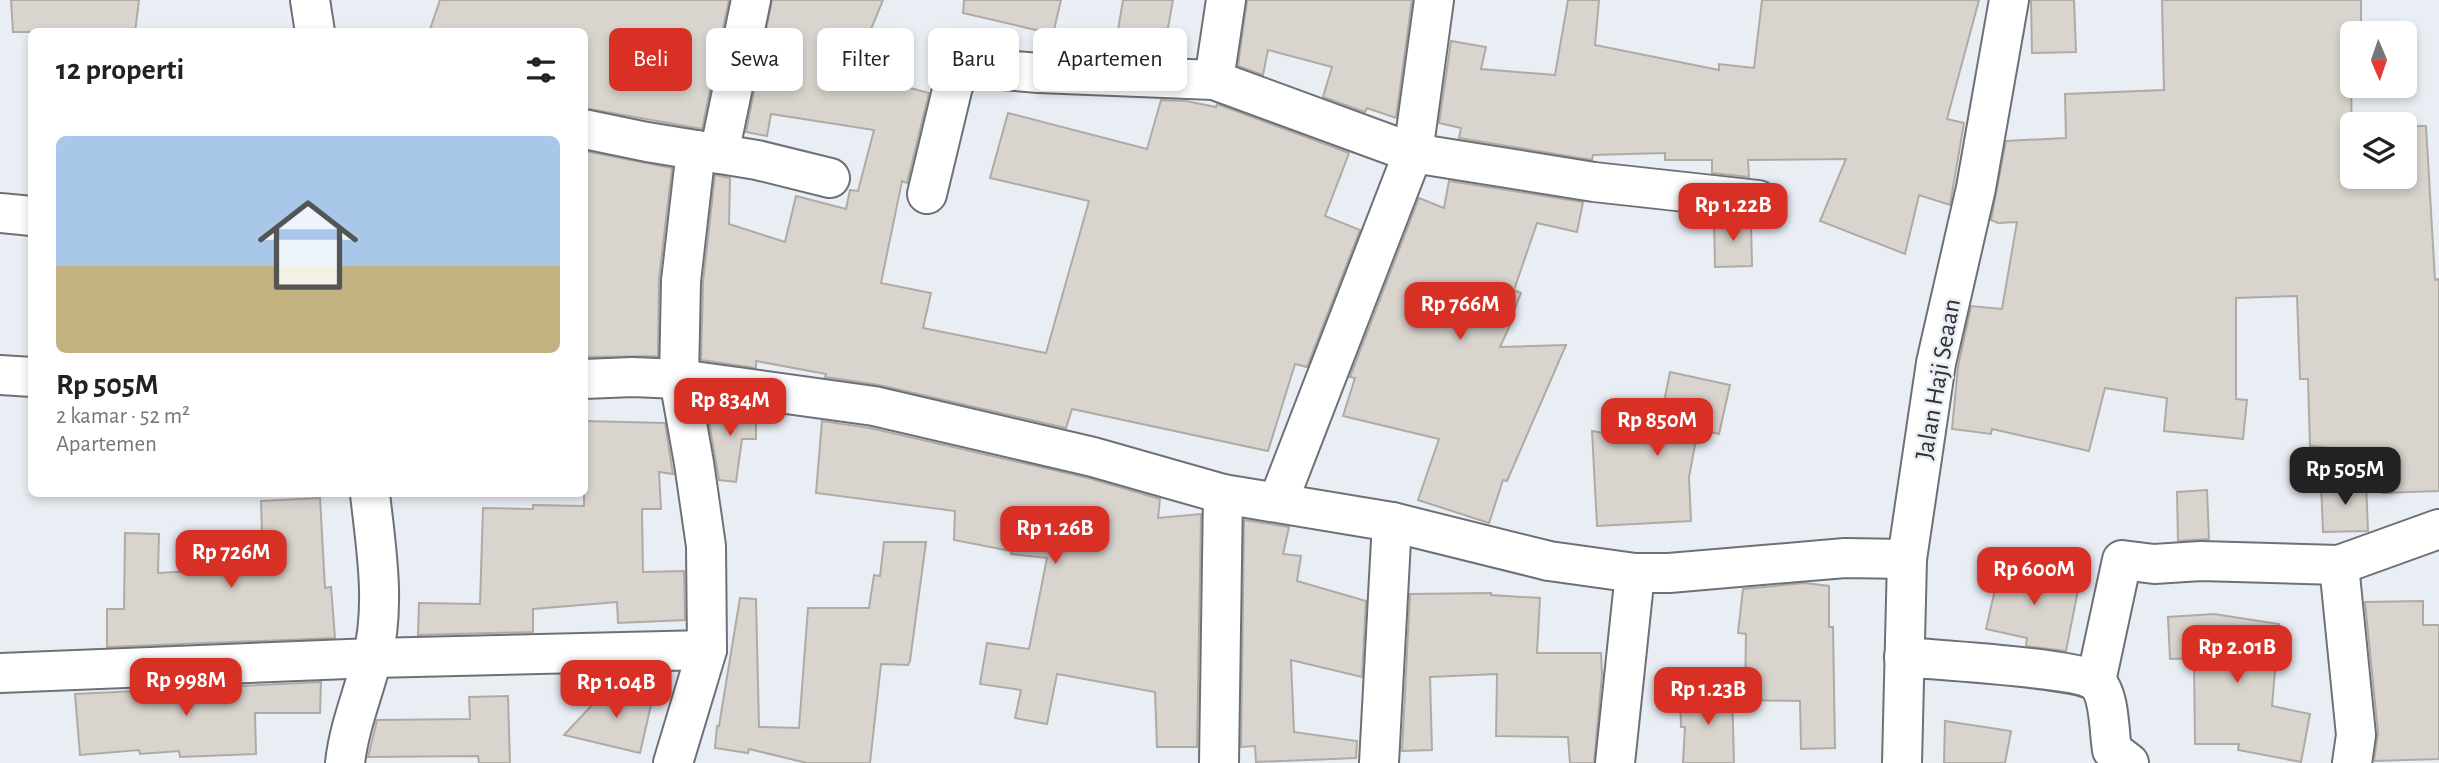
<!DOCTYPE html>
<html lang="id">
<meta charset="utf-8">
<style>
body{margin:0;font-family:"Alegreya Sans",sans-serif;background:#f6f6f6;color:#222;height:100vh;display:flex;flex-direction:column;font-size:26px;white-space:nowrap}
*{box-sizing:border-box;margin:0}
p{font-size:23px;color:#767676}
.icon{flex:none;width:38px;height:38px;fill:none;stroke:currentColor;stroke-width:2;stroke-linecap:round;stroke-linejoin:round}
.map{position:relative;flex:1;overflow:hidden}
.panel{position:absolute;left:28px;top:28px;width:560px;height:469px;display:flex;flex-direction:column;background:#fff;border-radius:10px;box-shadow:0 4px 10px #0003}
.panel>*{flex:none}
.banner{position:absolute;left:609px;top:28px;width:665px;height:63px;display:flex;gap:14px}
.needle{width:46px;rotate:178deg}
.tools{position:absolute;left:2340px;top:21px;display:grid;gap:14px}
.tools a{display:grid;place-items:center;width:77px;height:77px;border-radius:10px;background:#fff;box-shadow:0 4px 10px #0003;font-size:35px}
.price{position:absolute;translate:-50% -60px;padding:0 16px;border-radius:14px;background:#d93025;color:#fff;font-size:23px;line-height:46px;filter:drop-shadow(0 2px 4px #0008)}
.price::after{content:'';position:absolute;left:50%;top:42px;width:21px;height:16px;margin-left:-10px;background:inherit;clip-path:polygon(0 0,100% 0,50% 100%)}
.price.selected{background:#222;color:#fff}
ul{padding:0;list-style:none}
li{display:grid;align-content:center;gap:14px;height:371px;padding:0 28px}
li span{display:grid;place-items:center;height:217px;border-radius:10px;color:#555}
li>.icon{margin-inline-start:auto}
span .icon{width:126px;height:126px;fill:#fffc;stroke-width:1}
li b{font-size:30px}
h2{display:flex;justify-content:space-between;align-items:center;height:84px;padding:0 28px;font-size:30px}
.chip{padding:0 24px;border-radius:10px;background:#fff;box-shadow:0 4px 10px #0003;font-size:24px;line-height:63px}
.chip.selected{background:#d93025;color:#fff}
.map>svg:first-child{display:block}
.building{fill:#dad4ce;stroke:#b0aaa5;stroke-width:2}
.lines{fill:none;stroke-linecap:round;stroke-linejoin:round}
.street-casing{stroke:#6d7177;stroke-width:42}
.street{stroke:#fff;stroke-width:38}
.labels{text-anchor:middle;stroke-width:5;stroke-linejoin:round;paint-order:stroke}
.street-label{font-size:26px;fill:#303134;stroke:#e9eef4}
</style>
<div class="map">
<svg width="2439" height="763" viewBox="0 0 2439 763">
<rect width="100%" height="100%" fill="#e9eef4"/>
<g class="building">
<path d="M 11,0 L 139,0 L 135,32 L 13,32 Z"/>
<path d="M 440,0 L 729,0 L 702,129 L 584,108 L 584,32 L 429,32 Z"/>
<path d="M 772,0 L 883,0 L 853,73 L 929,93 L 907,183 L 902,181 L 881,283 L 931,293 L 923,328 L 1046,353 L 1089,201 L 990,178 L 1008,113 L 1147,149 L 1161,100 L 1186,101 L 1216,107 L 1217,104 L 1349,153 L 1325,216 L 1360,230 L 1307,367 L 1295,364 L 1268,451 L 1072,409 L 1066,428 L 879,385 L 825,377 L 826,374 L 756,361 L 756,368 L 701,360 L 703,282 L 715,175 L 730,178 L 729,224 L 785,242 L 796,196 L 846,209 L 850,190 L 858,191 L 874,130 L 771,114 L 767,136 L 746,132 Z"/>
<path d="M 964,0 L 1061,0 L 1053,34 L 963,13 Z"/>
<path d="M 1123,0 L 1173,0 L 1163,56 L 1114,54 Z"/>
<path d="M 1247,0 L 1412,0 L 1396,118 L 1367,108 L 1365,112 L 1323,97 L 1332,67 L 1268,50 L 1263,75 L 1238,66 Z"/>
<path d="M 1568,0 L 1599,0 L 1595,45 L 1719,70 L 1719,64 L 1754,68 L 1762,0 L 1979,0 L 1947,119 L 1964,123 L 1950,205 L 1919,195 L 1905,254 L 1820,221 L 1846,159 L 1748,160 L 1749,177 L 1712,173 L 1712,160 L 1665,160 L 1665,153 L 1593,155 L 1592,160 L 1459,138 L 1461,128 L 1439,123 L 1451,41 L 1486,47 L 1481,69 L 1555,75 Z"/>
<path d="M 2031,0 L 2074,0 L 2076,52 L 2032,53 Z"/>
<path d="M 2162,0 L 2361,0 L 2361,33 L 2352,33 L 2351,56 L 2352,177 L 2404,177 L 2404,126 L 2426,126 L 2435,280 L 2439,279 L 2439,491 L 2382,493 L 2383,453 L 2310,446 L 2308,379 L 2300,379 L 2297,296 L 2236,298 L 2236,399 L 2247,400 L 2243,439 L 2164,431 L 2167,398 L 2105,388 L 2089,451 L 1992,429 L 1991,434 L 1952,429 L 1958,367 L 1971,306 L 2002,309 L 2017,222 L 1998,223 L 1991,220 L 2006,141 L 2066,138 L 2065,94 L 2164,90 Z"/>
<path d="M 584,151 L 672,168 L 659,279 L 658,356 L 584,357 Z"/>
<path d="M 1449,181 L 1583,202 L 1577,232 L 1537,223 L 1514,290 L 1521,293 L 1511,318 L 1513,319 L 1500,347 L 1566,345 L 1507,481 L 1503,480 L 1489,523 L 1418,500 L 1439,439 L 1343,416 L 1355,378 L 1350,377 L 1419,198 L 1444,208 Z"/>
<path d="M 1714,217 L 1751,221 L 1752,266 L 1715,267 Z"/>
<path d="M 1670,372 L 1730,385 L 1719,434 L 1698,429 L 1689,477 L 1691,521 L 1597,526 L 1592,431 L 1656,442 Z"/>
<path d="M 706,405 L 756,412 L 756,439 L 742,439 L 736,482 L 719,480 Z"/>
<path d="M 584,421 L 665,423 L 673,474 L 659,472 L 661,509 L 642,509 L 643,572 L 684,571 L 685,620 L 618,623 L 617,602 L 533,609 L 533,632 L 418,635 L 419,603 L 480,604 L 483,508 L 533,509 L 533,505 L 584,506 Z"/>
<path d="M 822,421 L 870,428 L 1088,478 L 1160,499 L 1158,518 L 1201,514 L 1197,747 L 1157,747 L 1155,692 L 1057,674 L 1047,724 L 1015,718 L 1021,690 L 980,684 L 987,643 L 1029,649 L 1047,558 L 1011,554 L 1011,551 L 954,540 L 955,511 L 816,493 Z"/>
<path d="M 2366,482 L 2368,531 L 2323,532 L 2321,484 Z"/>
<path d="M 2207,490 L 2209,539 L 2178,541 L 2177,492 Z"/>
<path d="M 320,498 L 325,588 L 331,587 L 335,638 L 107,647 L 107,609 L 124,609 L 125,533 L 159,534 L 158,573 L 263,567 L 261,501 Z"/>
<path d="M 1244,520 L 1289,527 L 1283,554 L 1301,556 L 1297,581 L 1366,601 L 1362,677 L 1291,660 L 1294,732 L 1357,741 L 1356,758 L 1256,762 L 1255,746 L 1241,747 Z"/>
<path d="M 884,542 L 926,542 L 910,661 L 908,665 L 881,664 L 870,763 L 807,763 L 749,749 L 748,753 L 715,748 L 717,726 L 719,726 L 740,598 L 756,599 L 759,727 L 799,728 L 808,608 L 869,608 L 874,575 L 880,576 Z"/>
<path d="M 2001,563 L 2080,580 L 2066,651 L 2026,646 L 2027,638 L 1986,629 Z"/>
<path d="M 1805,583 L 1829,586 L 1829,627 L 1833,627 L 1835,748 L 1801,749 L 1800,701 L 1745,700 L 1746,634 L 1738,633 L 1743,589 Z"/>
<path d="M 1491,593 L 1491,595 L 1540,598 L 1537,653 L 1601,653 L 1602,675 L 1594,763 L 1570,763 L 1568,737 L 1496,736 L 1497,674 L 1430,677 L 1432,750 L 1402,751 L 1410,594 Z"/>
<path d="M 2423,601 L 2423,625 L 2439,625 L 2439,759 L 2374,761 L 2378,733 L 2365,602 Z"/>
<path d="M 2214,614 L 2279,624 L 2272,706 L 2310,714 L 2301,762 L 2238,750 L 2239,744 L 2195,744 L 2194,658 L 2170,659 L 2168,617 Z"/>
<path d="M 321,682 L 320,713 L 255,713 L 256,754 L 180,757 L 179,751 L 140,754 L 139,750 L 80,755 L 75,694 Z"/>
<path d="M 608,688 L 654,692 L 640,753 L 564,735 Z"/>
<path d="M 1732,691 L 1734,763 L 1683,763 L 1685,727 L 1681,727 L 1680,693 Z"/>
<path d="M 508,696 L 510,763 L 479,763 L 478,756 L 368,757 L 377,720 L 470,719 L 469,697 Z"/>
<path d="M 1945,721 L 2011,731 L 2005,763 L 1944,763 Z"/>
</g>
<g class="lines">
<g class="street-casing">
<g id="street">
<path d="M 310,0 L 315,32"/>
<path d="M 1214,80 L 1226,0"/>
<path d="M 584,129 L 647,142 L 757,160 L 830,178"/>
<path d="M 719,154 L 751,0"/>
<path d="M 927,194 L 953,86 L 960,72 L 977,68 L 1039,73 L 1214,80 L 1413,153 L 1594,182 L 1758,200"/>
<path d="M 0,213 L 32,216"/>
<path d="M 0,375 L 32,377"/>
<path d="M 584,379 L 633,377 L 679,379 L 874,406 L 1093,457 L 1223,494 L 1392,522 L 1549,561 L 1635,573 L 1669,573 L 1845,558 L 1907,559"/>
<path d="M 1278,502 L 1413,153 L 1434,0"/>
<path d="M 2339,565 L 2356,735 L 2352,763"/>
<path d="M 1904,657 C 1934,660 2080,668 2096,682 C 2110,694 2109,732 2112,750 L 2129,763"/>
<path d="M 0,673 L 373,658 L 707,650"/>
<path d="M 2096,681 L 2122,560 L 2154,564 L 2201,561 L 2339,565 L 2439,529"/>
<path d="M 345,763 C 349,727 363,694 372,659 C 386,606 376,547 370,494"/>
<path d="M 673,763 L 707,650 L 706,546 L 694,463 L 679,379 L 681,281 L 696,150"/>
<path d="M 1219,763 L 1223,494"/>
<path d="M 1379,763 L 1392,522"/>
<path d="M 1615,763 L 1635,573"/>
<path d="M 1902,763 L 1907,559 L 1936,363 L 1976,188 L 2009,0"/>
</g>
</g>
<use href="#street" class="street"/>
</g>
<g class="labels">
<g class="street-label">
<text transform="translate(1937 379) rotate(-80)" y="9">Jalan Haji Seaan</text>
</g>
</g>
</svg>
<div class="tools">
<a><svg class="needle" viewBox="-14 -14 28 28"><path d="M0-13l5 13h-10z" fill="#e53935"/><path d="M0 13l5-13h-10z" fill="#767676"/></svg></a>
<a><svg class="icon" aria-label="layers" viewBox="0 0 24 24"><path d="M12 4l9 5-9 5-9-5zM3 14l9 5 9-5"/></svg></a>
</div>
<b class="price" style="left:1733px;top:243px">Rp 1.22B</b>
<b class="price" style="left:1460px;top:342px">Rp 766M</b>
<b class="price" style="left:730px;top:438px">Rp 834M</b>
<b class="price" style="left:1657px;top:458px">Rp 850M</b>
<b class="price selected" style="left:2345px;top:507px">Rp 505M</b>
<b class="price" style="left:1055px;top:566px">Rp 1.26B</b>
<b class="price" style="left:231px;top:590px">Rp 726M</b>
<b class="price" style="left:2034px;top:607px">Rp 600M</b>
<b class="price" style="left:2237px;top:685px">Rp 2.01B</b>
<b class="price" style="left:186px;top:718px">Rp 998M</b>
<b class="price" style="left:616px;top:720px">Rp 1.04B</b>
<b class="price" style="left:1708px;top:727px">Rp 1.23B</b>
<div class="banner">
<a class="chip selected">Beli</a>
<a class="chip">Sewa</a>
<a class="chip">Filter</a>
<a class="chip">Baru</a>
<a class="chip">Apartemen</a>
</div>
<section class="panel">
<h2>12 properti<svg class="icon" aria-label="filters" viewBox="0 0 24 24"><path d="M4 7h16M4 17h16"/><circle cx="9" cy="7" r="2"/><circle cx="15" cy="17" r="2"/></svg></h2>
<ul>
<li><span style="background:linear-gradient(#a9c7e8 60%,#c2b280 0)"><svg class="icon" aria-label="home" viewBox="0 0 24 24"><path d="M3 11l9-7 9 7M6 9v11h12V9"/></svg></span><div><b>Rp 505M</b><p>2 kamar · 52 m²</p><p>Apartemen</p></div></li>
</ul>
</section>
</div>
